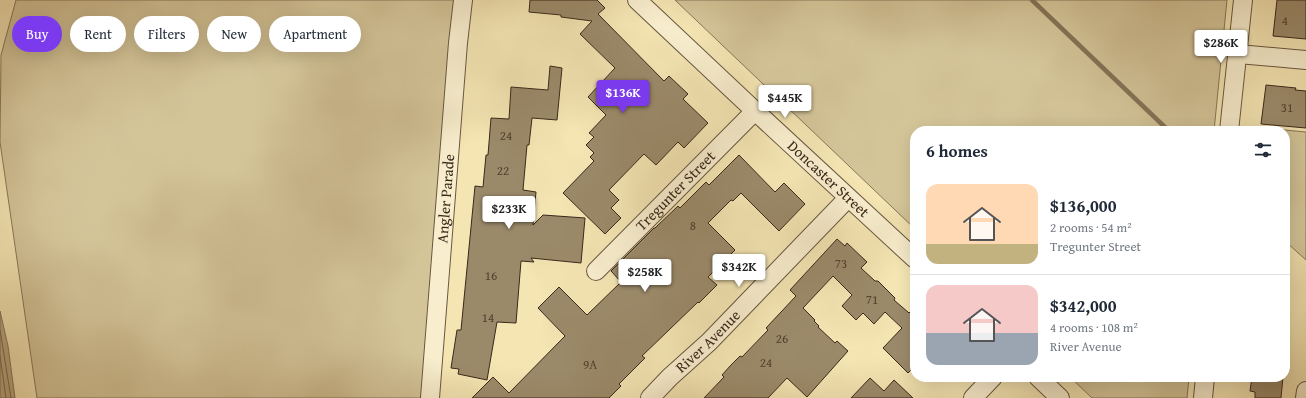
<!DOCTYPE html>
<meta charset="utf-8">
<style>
body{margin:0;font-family:"Gentium Book Plus",serif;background:#f6f6f7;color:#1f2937;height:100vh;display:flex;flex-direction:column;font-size:15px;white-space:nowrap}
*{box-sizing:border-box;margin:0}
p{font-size:13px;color:#747a83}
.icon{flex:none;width:22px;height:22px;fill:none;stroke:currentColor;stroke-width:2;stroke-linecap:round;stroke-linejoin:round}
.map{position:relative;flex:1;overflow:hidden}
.sheet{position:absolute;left:910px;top:126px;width:380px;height:256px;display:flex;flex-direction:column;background:#fff;border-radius:16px;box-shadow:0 4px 16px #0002}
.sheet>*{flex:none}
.guide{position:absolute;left:12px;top:16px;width:380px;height:36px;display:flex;gap:8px}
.price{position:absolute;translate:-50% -34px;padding:0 9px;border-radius:4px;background:#fff;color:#222;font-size:13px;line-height:26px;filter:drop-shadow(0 1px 2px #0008)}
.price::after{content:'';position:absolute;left:50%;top:24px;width:12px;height:9px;margin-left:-6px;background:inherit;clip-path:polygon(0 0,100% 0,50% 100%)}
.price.active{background:#7c3aed;color:#fff}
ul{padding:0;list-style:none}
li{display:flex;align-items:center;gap:12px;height:100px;padding:0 16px}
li+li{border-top:1px solid #e0e1e3}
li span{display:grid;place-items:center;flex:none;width:112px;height:80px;border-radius:12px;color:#555}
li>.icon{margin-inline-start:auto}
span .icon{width:48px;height:48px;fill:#fffc;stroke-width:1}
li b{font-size:17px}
h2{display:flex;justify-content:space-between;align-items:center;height:48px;padding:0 16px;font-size:17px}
.chip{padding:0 14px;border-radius:18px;background:#fff;box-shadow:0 4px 16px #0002;font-size:14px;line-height:36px}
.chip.active{background:#7c3aed;color:#fff}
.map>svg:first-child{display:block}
.green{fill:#d4c599;stroke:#87765a}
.water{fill:#b5a57f;stroke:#847357}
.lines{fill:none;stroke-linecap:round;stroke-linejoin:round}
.shore{stroke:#78664d;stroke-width:1}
.stream{stroke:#847357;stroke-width:4.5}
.building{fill:#9b8a6a;stroke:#3a281b}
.minor-casing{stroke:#685741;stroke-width:20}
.minor{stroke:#f8eece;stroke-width:18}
.labels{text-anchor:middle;stroke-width:3.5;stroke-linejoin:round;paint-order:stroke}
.number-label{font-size:13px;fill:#52402f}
.street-label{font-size:15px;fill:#3a281b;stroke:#f8eece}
</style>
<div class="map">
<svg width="1306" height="398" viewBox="0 0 1306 398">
<rect width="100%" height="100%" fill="#f4e5b3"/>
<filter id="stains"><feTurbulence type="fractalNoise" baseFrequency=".005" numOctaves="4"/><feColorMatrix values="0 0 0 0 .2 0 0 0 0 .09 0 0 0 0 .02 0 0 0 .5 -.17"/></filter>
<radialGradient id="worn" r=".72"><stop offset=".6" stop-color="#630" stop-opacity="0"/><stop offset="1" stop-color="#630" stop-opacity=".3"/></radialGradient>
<g class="green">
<path d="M 16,0 L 461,0 L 422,398 L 37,398 L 0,142 L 1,55 Z"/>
<path d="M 675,0 L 1227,0 L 1214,131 L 915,131 L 915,229 Z"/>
<path d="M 1253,127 L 1306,132 L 1306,260 L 1285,241 L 1285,131 L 1252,131 Z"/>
<path d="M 1070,377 L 1189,377 L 1187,398 L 1092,398 Z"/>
</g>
<path class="water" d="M 0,311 L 8,346 L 15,398 L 0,398 Z"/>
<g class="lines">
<g class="shore">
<path d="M 0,330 L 11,398"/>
<path d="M 0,356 L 6,398"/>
</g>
<path class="stream" d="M 1032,0 L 1169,131"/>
</g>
<g class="building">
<path d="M 530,0 L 597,0 L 605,8 L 598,14 L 664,81 L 669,76 L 688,94 L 683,99 L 708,123 L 684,148 L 678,142 L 656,165 L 644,154 L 609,190 L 619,200 L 611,208 L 621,218 L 605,234 L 563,193 L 594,161 L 590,157 L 594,153 L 586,145 L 594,137 L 589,133 L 606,115 L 588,97 L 615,68 L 580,34 L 592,21 L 561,17 L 561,15 L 529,12 Z"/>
<path d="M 1277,0 L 1306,0 L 1306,39 L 1273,36 Z"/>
<path d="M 550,66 L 562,68 L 557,120 L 532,118 L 529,145 L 527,145 L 523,190 L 536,192 L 533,225 L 543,215 L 585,218 L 581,263 L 531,258 L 534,262 L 521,261 L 516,323 L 497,322 L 487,380 L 458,374 L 459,369 L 451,368 L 457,330 L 461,330 L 475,186 L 483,187 L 486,155 L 488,155 L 491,118 L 509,119 L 511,87 L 548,90 Z"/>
<path d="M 1266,85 L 1296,88 L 1295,90 L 1306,91 L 1306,128 L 1261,124 Z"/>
<path d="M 739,155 L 775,192 L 784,183 L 805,204 L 779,231 L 741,193 L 733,201 L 731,200 L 708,223 L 735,250 L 708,277 L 717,285 L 699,303 L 698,302 L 642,356 L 645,358 L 619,384 L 621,386 L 609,398 L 472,398 L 493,377 L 509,393 L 565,336 L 538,308 L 559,287 L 587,315 L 621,282 L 611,271 L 654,228 L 655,228 L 678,206 L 680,208 L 706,182 L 709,185 Z"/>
<path d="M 837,239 L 845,246 L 847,243 L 867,262 L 861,268 L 875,281 L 878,281 L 895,298 L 894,300 L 909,313 L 915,307 L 915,366 L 908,373 L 883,348 L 902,328 L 885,312 L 874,324 L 863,313 L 856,320 L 842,306 L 852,295 L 833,276 L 803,308 L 815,320 L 814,321 L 819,326 L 818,327 L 835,343 L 837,341 L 848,351 L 807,397 L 787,378 L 768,398 L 704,398 L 724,377 L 722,375 L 731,365 L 740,356 L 742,357 L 768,330 L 766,328 L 796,296 L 790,290 Z"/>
<path d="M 1252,377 L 1283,377 L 1281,398 L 1255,398 L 1255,392 L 1250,391 Z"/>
<path d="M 870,378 L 884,391 L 894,380 L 913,398 L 851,398 Z"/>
</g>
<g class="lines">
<g class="minor-casing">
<g id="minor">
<path id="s1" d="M 637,0 L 755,111 L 915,259"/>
<path d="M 1238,54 L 1306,60"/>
<path d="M 1229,131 L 1243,0"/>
<path id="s2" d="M 596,271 L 755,111"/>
<path d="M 1038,377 L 1060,398"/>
<path id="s3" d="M 430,398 L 458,43 L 463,0"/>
<path id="s4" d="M 650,398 L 670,377 L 709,342 L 848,198"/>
<path d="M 973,398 L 993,377"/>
<path d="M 1203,398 L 1205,377"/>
<path d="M 1305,398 L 1306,391"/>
</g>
</g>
<use href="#minor" class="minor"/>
</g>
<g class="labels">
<g class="number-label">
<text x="1285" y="25">4</text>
<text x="1287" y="112">31</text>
<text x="506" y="140">24</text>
<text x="503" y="175">22</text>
<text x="693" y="230">8</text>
<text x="841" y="268">73</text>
<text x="491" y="280">16</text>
<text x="872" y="304">71</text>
<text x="488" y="322">14</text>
<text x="782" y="343">26</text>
<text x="766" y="367">24</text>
<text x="590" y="369">9A</text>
</g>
<g class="street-label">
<text dy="5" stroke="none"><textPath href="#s1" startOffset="262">Doncaster Street</textPath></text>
<text dy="5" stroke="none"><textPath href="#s2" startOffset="113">Tregunter Street</textPath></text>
<text dy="5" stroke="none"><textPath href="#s3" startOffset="200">Angler Parade</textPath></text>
<text dy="5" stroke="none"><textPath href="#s4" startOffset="81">River Avenue</textPath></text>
</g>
</g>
<rect width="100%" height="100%" filter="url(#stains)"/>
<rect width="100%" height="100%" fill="url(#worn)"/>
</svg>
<b class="price" style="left:1221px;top:64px">$286K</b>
<b class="price active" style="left:623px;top:114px">$136K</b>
<b class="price" style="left:785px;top:119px">$445K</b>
<b class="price" style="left:509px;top:230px">$233K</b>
<b class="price" style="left:739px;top:288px">$342K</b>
<b class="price" style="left:645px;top:293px">$258K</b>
<div class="guide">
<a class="chip active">Buy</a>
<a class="chip">Rent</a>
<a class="chip">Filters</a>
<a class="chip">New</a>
<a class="chip">Apartment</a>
</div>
<section class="sheet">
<h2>6 homes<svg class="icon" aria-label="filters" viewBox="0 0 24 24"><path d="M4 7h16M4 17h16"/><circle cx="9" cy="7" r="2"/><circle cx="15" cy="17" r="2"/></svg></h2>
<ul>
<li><span style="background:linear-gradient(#ffd9b3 75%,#c2b280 0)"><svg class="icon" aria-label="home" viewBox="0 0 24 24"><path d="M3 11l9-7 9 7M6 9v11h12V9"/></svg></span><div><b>$136,000</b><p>2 rooms · 54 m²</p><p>Tregunter Street</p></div></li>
<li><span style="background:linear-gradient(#f6c9c9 60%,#9aa5b1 0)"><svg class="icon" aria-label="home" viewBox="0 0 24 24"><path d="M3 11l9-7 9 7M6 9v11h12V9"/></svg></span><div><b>$342,000</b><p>4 rooms · 108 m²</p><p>River Avenue</p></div></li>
</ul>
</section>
</div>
